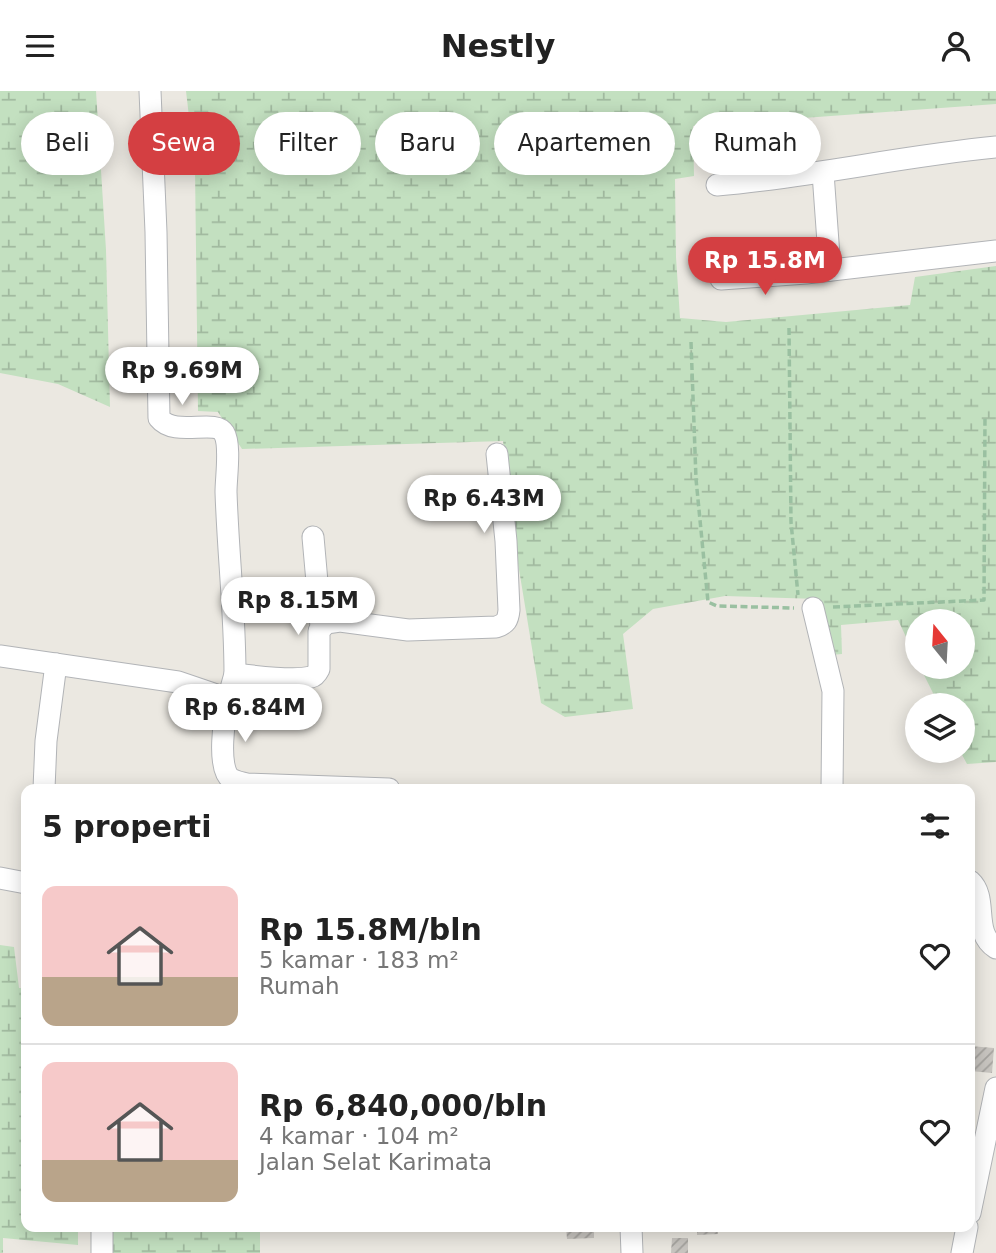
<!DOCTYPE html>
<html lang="id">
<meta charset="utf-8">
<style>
body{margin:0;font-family:"DejaVu Sans",sans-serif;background:#f6f6f6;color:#222;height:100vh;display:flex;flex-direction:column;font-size:26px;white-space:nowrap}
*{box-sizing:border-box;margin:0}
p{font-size:23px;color:#767676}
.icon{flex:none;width:38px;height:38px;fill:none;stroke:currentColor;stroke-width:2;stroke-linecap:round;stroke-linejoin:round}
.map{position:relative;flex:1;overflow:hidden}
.side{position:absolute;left:21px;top:693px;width:954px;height:448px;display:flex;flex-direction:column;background:#fff;border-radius:14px;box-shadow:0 4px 18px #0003}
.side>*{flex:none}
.hud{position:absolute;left:21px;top:21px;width:956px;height:63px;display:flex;gap:14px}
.needle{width:46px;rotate:342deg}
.buttons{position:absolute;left:905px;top:518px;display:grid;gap:14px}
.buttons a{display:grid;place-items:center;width:70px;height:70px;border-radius:50%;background:#fff;box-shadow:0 4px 18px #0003;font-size:35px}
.price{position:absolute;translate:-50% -60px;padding:0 16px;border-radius:24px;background:#fff;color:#222;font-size:23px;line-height:46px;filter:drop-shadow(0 2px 4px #0008)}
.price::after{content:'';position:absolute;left:50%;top:42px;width:21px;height:16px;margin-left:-10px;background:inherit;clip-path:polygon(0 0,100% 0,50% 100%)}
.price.on{background:#d43f42;color:#fff}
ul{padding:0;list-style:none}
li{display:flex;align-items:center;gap:21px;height:175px;padding:0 21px}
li+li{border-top:2px solid #e0e0e0}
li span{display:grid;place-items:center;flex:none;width:196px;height:140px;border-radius:14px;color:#555}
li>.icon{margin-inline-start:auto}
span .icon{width:84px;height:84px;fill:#fffc;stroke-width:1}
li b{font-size:30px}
h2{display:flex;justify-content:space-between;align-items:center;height:84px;padding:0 21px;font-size:30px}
.chip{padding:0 24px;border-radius:32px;background:#fff;box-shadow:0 4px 18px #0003;font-size:24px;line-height:63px}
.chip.on{background:#d43f42;color:#fff}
header{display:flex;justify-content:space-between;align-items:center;height:91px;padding:0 21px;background:#fff;font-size:32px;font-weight:700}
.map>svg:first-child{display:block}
.wetland{fill:url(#wetland-marsh)}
.building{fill:url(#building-hatch)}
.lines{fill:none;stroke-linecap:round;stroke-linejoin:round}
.minor-casing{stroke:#b2b4b7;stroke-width:23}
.path{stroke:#9ac0a1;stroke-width:3.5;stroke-dasharray:7 3.5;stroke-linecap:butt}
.minor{stroke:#fff;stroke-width:21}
</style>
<header><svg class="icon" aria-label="menu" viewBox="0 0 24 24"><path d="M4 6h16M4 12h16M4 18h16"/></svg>Nestly<svg class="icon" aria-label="person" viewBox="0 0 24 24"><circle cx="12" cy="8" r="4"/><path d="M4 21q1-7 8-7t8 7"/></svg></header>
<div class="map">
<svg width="996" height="1162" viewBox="0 0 996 1162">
<defs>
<pattern id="wetland-marsh" width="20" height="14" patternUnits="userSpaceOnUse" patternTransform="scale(1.75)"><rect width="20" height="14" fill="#c3e0c0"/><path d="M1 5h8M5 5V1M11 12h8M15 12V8" fill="none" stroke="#a1b99f"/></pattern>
<pattern id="building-hatch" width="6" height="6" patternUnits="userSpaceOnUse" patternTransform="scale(1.75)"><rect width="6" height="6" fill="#c8c5c0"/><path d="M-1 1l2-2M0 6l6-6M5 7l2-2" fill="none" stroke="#a5a39f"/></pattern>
</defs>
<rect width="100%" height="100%" fill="#ebe8e1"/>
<g class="wetland">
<path d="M 0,0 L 96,0 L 106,159 L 110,316 L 58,293 L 0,282 Z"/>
<path d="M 186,0 L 996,0 L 996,13 L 693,35 L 694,85 L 675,88 L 676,166 L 680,227 L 726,231 L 910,214 L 915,186 L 996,175 L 996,671 L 967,673 L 960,660 L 962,660 L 962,614 L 939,614 L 920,576 L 962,576 L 962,530 L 917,530 L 917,569 L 898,529 L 841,534 L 842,563 L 831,564 L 818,508 L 725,505 L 653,518 L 623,543 L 633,618 L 565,626 L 541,612 L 514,448 L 503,350 L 242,358 L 218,321 L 198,320 L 195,77 Z"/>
<path d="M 0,854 L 14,856 L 19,897 L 26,897 L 26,1136 L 78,1136 L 78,1154 L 3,1147 L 3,1162 L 0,1162 Z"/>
<rect x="95" y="1136" width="165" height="26"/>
</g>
<g class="building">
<path d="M 970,955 L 994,957 L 992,982 L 970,980 Z"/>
<path d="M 566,1136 L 594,1136 L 594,1147 L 567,1148 Z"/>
<path d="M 697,1136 L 717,1136 L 718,1143 L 697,1144 Z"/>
<path d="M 672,1147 L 688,1147 L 688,1162 L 671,1162 Z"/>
</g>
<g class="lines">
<g class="minor-casing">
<g id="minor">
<path d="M 150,0 L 156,141 L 159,327 C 175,347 215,327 224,342 C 231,354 226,386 226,401 C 228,462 235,522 235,583"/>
<path d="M 823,82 L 830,179"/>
<path d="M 717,94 C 811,86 902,65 996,56"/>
<path d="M 721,188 L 806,182 L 996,160"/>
<path d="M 313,446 L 321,536"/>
<path d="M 813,517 L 833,600 L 832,698"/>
<path d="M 0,565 L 178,591 L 228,608 C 225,625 216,677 231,688 C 235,690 242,692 247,693 L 389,698"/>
<path d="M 228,608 L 235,583 C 251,585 296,590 311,586 C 315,585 317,582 319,578 L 319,540 L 326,532 L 340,530 L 408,539 L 496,536 C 506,533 508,529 509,519 L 506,450 L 497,363"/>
<path d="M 44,698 L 46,650 L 56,573"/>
<path d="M 0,787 L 26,792"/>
<path d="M 970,790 C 989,807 971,841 996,857"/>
<path d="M 970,1122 L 996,997"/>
<path d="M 631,1136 L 632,1162"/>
<path d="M 102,1162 L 102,1136"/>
<path d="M 962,1162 L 967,1136"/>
</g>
</g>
<g class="path">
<path d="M 789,237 L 791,431 L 798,504"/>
<path d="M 691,251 L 696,388 L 708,511 L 717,515 L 794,517"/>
<path d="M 833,516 L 984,509 L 985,325"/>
</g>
<use href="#minor" class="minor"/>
</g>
</svg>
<div class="buttons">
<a><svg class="needle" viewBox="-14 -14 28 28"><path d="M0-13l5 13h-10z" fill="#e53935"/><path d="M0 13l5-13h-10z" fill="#767676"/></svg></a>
<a><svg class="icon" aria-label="layers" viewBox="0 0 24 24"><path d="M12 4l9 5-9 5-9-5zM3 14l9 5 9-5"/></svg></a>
</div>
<b class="price on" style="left:765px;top:206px">Rp 15.8M</b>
<b class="price" style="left:182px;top:316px">Rp 9.69M</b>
<b class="price" style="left:484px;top:444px">Rp 6.43M</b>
<b class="price" style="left:298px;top:546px">Rp 8.15M</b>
<b class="price" style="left:245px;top:653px">Rp 6.84M</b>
<div class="hud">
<a class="chip">Beli</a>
<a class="chip on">Sewa</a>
<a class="chip">Filter</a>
<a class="chip">Baru</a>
<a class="chip">Apartemen</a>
<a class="chip">Rumah</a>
</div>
<section class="side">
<h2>5 properti<svg class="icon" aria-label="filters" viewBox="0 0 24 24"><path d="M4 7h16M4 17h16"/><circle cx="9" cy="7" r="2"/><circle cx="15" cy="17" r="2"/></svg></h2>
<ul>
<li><span style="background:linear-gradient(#f6c9c9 65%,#b9a48a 0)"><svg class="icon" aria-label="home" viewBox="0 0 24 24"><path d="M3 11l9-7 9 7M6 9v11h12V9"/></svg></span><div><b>Rp 15.8M/bln</b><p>5 kamar · 183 m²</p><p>Rumah</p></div><svg class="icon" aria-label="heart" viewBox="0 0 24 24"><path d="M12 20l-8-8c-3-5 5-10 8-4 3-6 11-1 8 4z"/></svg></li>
<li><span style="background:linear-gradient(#f6c9c9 70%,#b9a48a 0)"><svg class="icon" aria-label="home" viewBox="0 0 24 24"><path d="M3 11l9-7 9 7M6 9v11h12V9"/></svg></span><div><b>Rp 6,840,000/bln</b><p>4 kamar · 104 m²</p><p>Jalan Selat Karimata</p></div><svg class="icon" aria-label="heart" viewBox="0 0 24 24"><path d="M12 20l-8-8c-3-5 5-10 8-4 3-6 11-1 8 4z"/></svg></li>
</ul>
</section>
</div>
